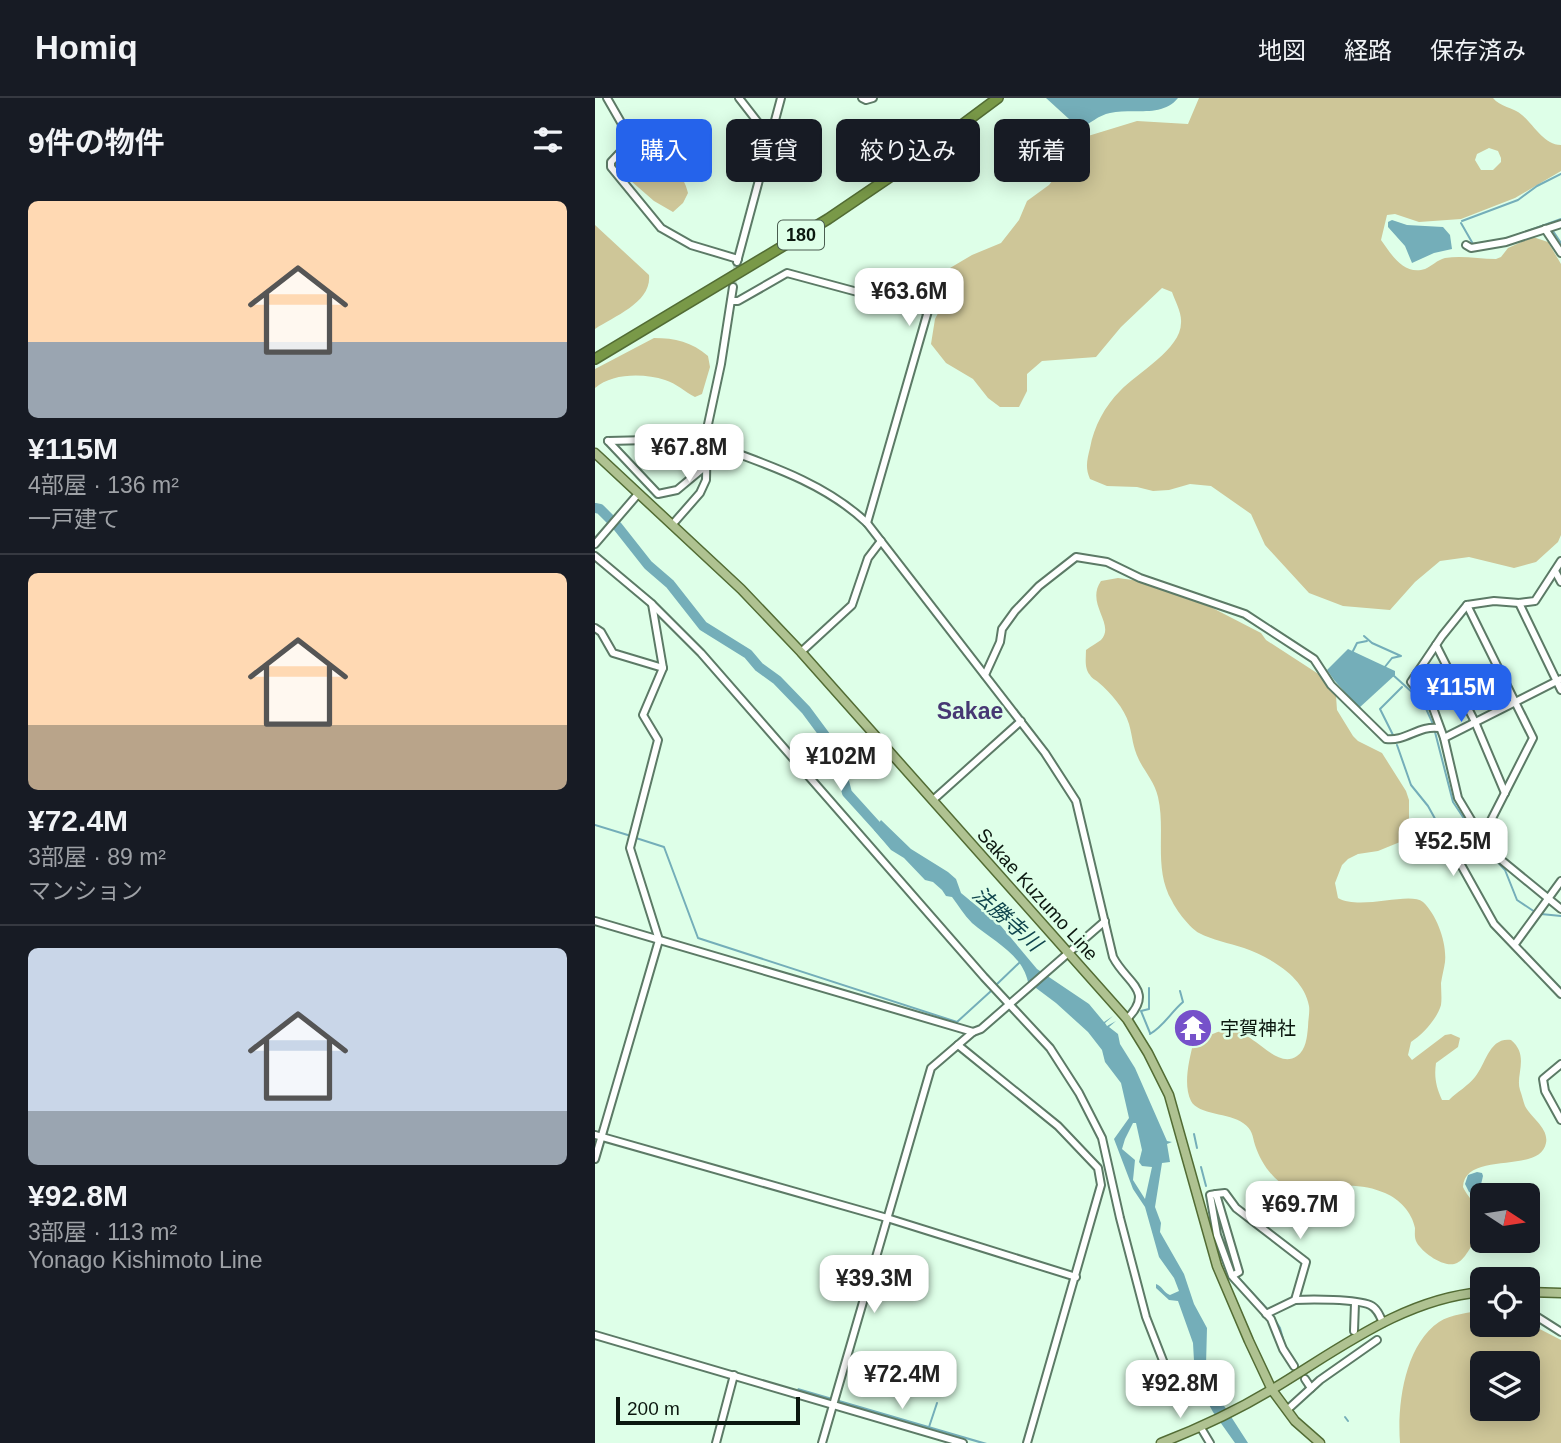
<!DOCTYPE html>
<html lang="ja">
<meta charset="utf-8">
<style>
body{margin:0;font-family:Helvetica,"Noto Sans JP",sans-serif;background:#242831;color:#f1f3f6;height:100vh;display:flex;flex-direction:column;font-size:26px;white-space:nowrap}
*{box-sizing:border-box;margin:0}
p{font-size:23px;color:#9ea1a6}
.icon{flex:none;width:38px;height:38px;fill:none;stroke:currentColor;stroke-width:2;stroke-linecap:round;stroke-linejoin:round}
.map{position:relative;flex:1;overflow:hidden}
.sheet{display:flex;flex-direction:column;background:#171b24;width:595px}
.sheet>*{flex:none}
.hud{position:absolute;left:21px;top:21px;width:665px;height:63px;display:flex;gap:14px}
.needle{width:46px;rotate:102deg}
.controls{position:absolute;left:875px;top:1085px;display:grid;gap:14px}
.controls a{display:grid;place-items:center;width:70px;height:70px;border-radius:10px;background:#171b24;box-shadow:0 4px 18px #0003;font-size:35px}
.scale{position:absolute;left:21px;bottom:18px;width:184px;box-sizing:border-box;padding-left:7px;border:4px solid #0b170f;border-top:0;font-size:19px;line-height:24px;white-space:nowrap;color:#0b170f;-webkit-text-stroke:5px #deffe8;paint-order:stroke}
.price{position:absolute;translate:-50% -60px;padding:0 16px;border-radius:14px;background:#fff;color:#222;font-size:23px;line-height:46px;filter:drop-shadow(0 2px 4px #0008)}
.price::after{content:'';position:absolute;left:50%;top:42px;width:21px;height:16px;margin-left:-10px;background:inherit;clip-path:polygon(0 0,100% 0,50% 100%)}
.price.current{background:#2563eb;color:#fff}
ul{padding:0;list-style:none}
li{display:grid;align-content:center;gap:14px;height:371px;padding:0 28px}
li+li{border-top:2px solid #363941}
li span{display:grid;place-items:center;height:217px;border-radius:10px;color:#555}
li>.icon{margin-inline-start:auto}
span .icon{width:126px;height:126px;fill:#fffc;stroke-width:1}
li b{font-size:30px}
h2{display:flex;justify-content:space-between;align-items:center;height:84px;padding:0 28px;font-size:30px}
.pill{padding:0 24px;border-radius:10px;background:#171b24;box-shadow:0 4px 18px #0003;font-size:24px;line-height:63px}
.pill.current{background:#2563eb;color:#fff}
header{display:flex;align-items:center;gap:42px;box-sizing:border-box;height:98px;padding:0 35px;background:#171b24;border-bottom:2px solid #363941}
header strong{font-size:33px}
nav{display:flex;gap:38px;margin-inline-start:auto;font-size:24px}
main{display:flex;flex:1;min-height:0}
.map>svg:first-child{display:block}
.forest{fill:#cec698;fill-rule:evenodd}
.water{fill:#74aeb9;fill-rule:evenodd}
.lines{fill:none;stroke-linecap:round;stroke-linejoin:round}
.stream{stroke:#74aeb9;stroke-width:2}
.river{stroke:#74aeb9;stroke-width:10}
.minor-tunnel{stroke:#bedcc7;stroke-width:6;stroke-dasharray:6 3;stroke-linecap:butt}
.minor-casing{stroke:#5c7a66;stroke-width:10}
.major-casing{stroke:#526c34;stroke-width:11}
.highway-casing{stroke:#526c34;stroke-width:12}
.minor{stroke:#fff;stroke-width:6}
.major{stroke:#afc291;stroke-width:8}
.highway{stroke:#799948;stroke-width:9}
.labels{text-anchor:middle;stroke-width:5;stroke-linejoin:round;paint-order:stroke}
.shield{fill:#deffe8;stroke:#4a5d50;stroke-width:2}
.shield-label{font-size:18px;font-weight:bold;fill:#0b170f}
.street-label{font-size:19px;fill:#0b170f;stroke:#deffe8}
.poi-label{font-size:19px;fill:#0b170f;stroke:#deffe8;text-anchor:start}
.water-label{font-size:21px;font-style:italic;fill:#10464e;stroke:#deffe8}
.quarter-label{font-size:23px;font-weight:bold;fill:#473773;stroke:#deffe8}
</style>
<header>
<strong>Homiq</strong>
<nav><a>地図</a><a>経路</a><a>保存済み</a></nav>
</header>
<main>
<section class="sheet">
<h2>9件の物件<svg class="icon" aria-label="filters" viewBox="0 0 24 24"><path d="M4 7h16M4 17h16"/><circle cx="9" cy="7" r="2"/><circle cx="15" cy="17" r="2"/></svg></h2>
<ul>
<li><span style="background:linear-gradient(#ffd9b3 65%,#9aa5b1 0)"><svg class="icon" aria-label="home" viewBox="0 0 24 24"><path d="M3 11l9-7 9 7M6 9v11h12V9"/></svg></span><div><b>¥115M</b><p>4部屋 · 136 m²</p><p>一戸建て</p></div></li>
<li><span style="background:linear-gradient(#ffd9b3 70%,#b9a48a 0)"><svg class="icon" aria-label="home" viewBox="0 0 24 24"><path d="M3 11l9-7 9 7M6 9v11h12V9"/></svg></span><div><b>¥72.4M</b><p>3部屋 · 89 m²</p><p>マンション</p></div></li>
<li><span style="background:linear-gradient(#c9d6e8 75%,#9aa5b1 0)"><svg class="icon" aria-label="home" viewBox="0 0 24 24"><path d="M3 11l9-7 9 7M6 9v11h12V9"/></svg></span><div><b>¥92.8M</b><p>3部屋 · 113 m²</p><p>Yonago Kishimoto Line</p></div></li>
</ul>
</section>
<div class="map">
<svg width="966" height="1345" viewBox="0 0 966 1345">
<rect width="100%" height="100%" fill="#deffe8"/>
<g class="forest">
<path d="M 604,0 L 898,0 C 905,9 918,9 927,17 C 939,27 949,47 966,47 L 966,73 L 920,100 L 866,121 L 824,124 L 800,116 L 792,117 L 786,142 C 796,156 809,178 830,171 C 837,168 842,162 850,160 C 867,157 884,161 901,161 L 906,159 L 913,150 L 938,139 L 953,144 L 966,166 L 966,437 L 963,444 L 941,464 L 919,470 L 874,459 L 845,463 L 820,484 L 795,512 L 748,508 L 714,495 L 670,447 L 656,416 L 616,388 L 595,386 L 574,392 L 558,393 L 542,389 L 512,388 L 495,381 C 490,370 492,362 495,350 C 499,328 510,308 525,293 C 542,275 586,251 586,225 C 587,215 580,203 577,194 L 567,190 L 526,229 L 501,259 L 447,263 L 432,276 L 432,293 L 424,309 L 405,309 L 393,300 L 378,281 L 351,265 L 336,246 L 340,221 L 352,198 L 355,170 L 377,157 L 406,145 L 424,122 L 432,103 L 454,87 L 493,38 L 542,23 L 593,26 ZM 894,50 L 903,53 L 906,60 L 906,64 L 898,72 L 886,72 L 880,62 L 882,56 Z"/>
<path d="M 56,51 C 73,64 88,73 93,95 L 88,105 L 78,114 L 59,103 L 28,76 C 35,61 39,54 56,51 Z"/>
<path d="M 0,127 L 54,177 C 57,204 20,218 0,231 Z"/>
<path d="M 59,240 C 80,240 97,244 113,258 L 115,269 L 107,296 L 100,299 C 90,294 81,285 70,282 C 49,275 17,275 0,290 L 0,271 Z"/>
<path d="M 523,480 L 545,483 L 604,503 L 666,535 L 671,542 L 725,577 L 741,598 L 742,612 L 758,638 L 763,643 L 787,655 L 811,693 L 814,702 L 814,728 L 805,744 L 783,753 L 763,756 L 753,761 L 747,767 L 740,785 L 743,800 C 766,813 814,793 828,804 C 842,817 852,845 850,864 C 849,871 847,878 846,885 C 846,892 847,900 846,907 C 842,921 828,936 816,944 L 813,957 L 817,962 L 850,937 L 856,936 L 865,940 L 863,949 L 841,965 C 839,979 841,989 847,1002 L 854,1002 C 862,994 873,988 880,979 C 891,966 894,939 916,942 C 935,958 920,977 925,992 C 927,997 928,1003 930,1008 C 936,1020 954,1030 951,1045 C 945,1077 870,1052 868,1089 C 876,1106 893,1113 883,1135 C 879,1143 871,1161 862,1165 C 850,1171 828,1155 822,1145 C 819,1140 820,1135 820,1130 C 817,1114 804,1101 790,1095 C 775,1088 754,1086 738,1089 C 724,1091 710,1097 696,1091 C 678,1083 666,1065 660,1047 C 657,1037 658,1032 648,1025 C 635,1015 603,1017 596,1003 C 588,987 594,963 598,946 C 609,941 618,934 631,932 C 657,929 680,973 702,958 C 711,952 712,939 713,929 C 713,922 715,914 714,908 C 709,878 674,859 649,850 C 634,845 617,842 604,835 C 595,830 581,812 577,803 C 558,771 571,733 563,699 C 560,685 550,674 544,662 C 537,647 538,640 534,626 C 529,610 516,595 503,584 C 501,582 496,580 495,577 C 489,570 491,560 491,552 C 496,548 502,545 506,542 C 521,526 490,506 506,483 Z"/>
<path d="M 887,1212 L 887,1227 L 933,1227 L 933,1225 L 966,1242 L 966,1345 L 805,1345 C 802,1306 810,1247 844,1224 C 856,1216 874,1215 887,1212 ZM 887,1265 L 933,1265 L 933,1311 L 887,1311 Z"/>
</g>
<g class="water">
<path d="M 451,0 L 583,0 C 567,20 537,10 515,15 C 504,17 494,26 485,31 Z"/>
<path d="M 797,122 L 812,127 L 848,129 L 855,137 L 857,151 L 839,155 L 817,165 L 810,148 L 793,129 L 793,124 Z"/>
<path d="M 753,551 L 800,573 L 800,577 L 764,610 L 739,582 L 732,572 Z"/>
<path d="M 286,722 L 316,751 L 353,774 L 361,781 L 366,795 L 406,828 L 442,871 L 494,906 L 509,924 L 518,918 L 510,925 L 512,928 L 521,923 L 514,929 L 523,936 L 525,946 L 540,970 L 572,1043 L 577,1044 L 572,1046 L 575,1064 L 567,1065 L 560,1109 L 566,1125 L 565,1134 L 589,1176 L 599,1206 L 612,1230 L 611,1267 L 615,1286 L 653,1345 L 640,1345 L 618,1314 L 600,1281 L 598,1245 L 583,1203 L 574,1202 L 561,1190 L 561,1186 C 567,1188 569,1195 575,1197 L 584,1193 L 579,1180 L 564,1159 L 550,1109 L 538,1091 L 519,1041 L 534,1020 L 526,985 L 510,964 L 507,952 L 493,934 L 461,905 L 433,884 C 427,856 398,843 377,825 C 369,817 363,807 357,799 L 351,798 L 347,792 L 338,784 L 330,782 L 309,760 L 296,752 L 279,732 ZM 538,1025 L 541,1025 L 547,1052 L 544,1064 L 547,1068 L 557,1069 L 550,1101 L 538,1082 L 540,1062 L 527,1051 L 530,1041 Z"/>
<path d="M 882,1074 L 887,1075 L 888,1078 L 883,1099 L 874,1094 L 870,1086 L 873,1077 Z"/>
<path d="M 203,1290 L 392,1345 L 384,1345 L 202,1292 Z"/>
</g>
<g class="lines">
<g class="stream">
<path d="M 867,123 L 923,102 L 942,88 L 966,76"/>
<path d="M 866,125 L 878,146 L 910,141 L 966,121"/>
<path d="M 958,133 L 966,145"/>
<path d="M 769,538 L 777,545 L 806,558 L 797,560 L 789,570"/>
<path d="M 757,555 L 762,545 L 772,543"/>
<path d="M 798,577 L 828,604 L 838,626"/>
<path d="M 821,585 L 840,608"/>
<path d="M 840,634 L 858,704 L 872,725"/>
<path d="M 798,637 L 785,611 L 807,589"/>
<path d="M 802,647 L 816,687 L 833,708 L 849,737"/>
<path d="M 0,727 L 36,738"/>
<path d="M 877,732 L 882,740"/>
<path d="M 41,740 L 69,749 L 103,840 L 362,924 L 396,893"/>
<path d="M 886,746 L 910,772 L 922,802 L 940,814"/>
<path d="M 946,816 L 966,818"/>
<path d="M 400,888 L 424,865"/>
<path d="M 554,890 L 554,911 L 546,913 L 555,935"/>
<path d="M 555,936 C 569,928 576,914 588,904 L 585,893"/>
<path d="M 599,1036 L 602,1050"/>
<path d="M 606,1069 L 611,1088"/>
<path d="M 619,1100 L 640,1173"/>
<path d="M 642,1178 L 674,1213"/>
<path d="M 677,1217 L 685,1230 L 690,1248 L 701,1266"/>
<path d="M 750,1319 L 753,1323"/>
<path d="M 334,1329 L 342,1305"/>
</g>
<path class="river" d="M 0,410 L 5,411 L 23,429 L 53,467 L 75,486 L 108,528 L 153,556 L 164,569 L 182,582 L 211,612 L 231,639 L 245,668 L 252,695 L 290,737"/>
<path class="minor-tunnel" d="M 138,189 L 142,164"/>
<g class="minor-casing">
<g id="minor">
<path d="M 12,0 L 35,40 L 34,45 L 16,64 L 16,69 L 66,130 L 96,147 L 143,161"/>
<path d="M 144,0 L 176,41"/>
<path d="M 267,0 L 271,2 L 278,0"/>
<path d="M 950,131 L 966,155"/>
<path d="M 871,147 L 876,150 L 911,144 L 966,126"/>
<path d="M 142,164 L 186,0"/>
<path d="M 136,203 L 143,203 L 192,175 L 333,213 L 272,425"/>
<path d="M 13,343 L 95,341 L 111,344 C 167,365 228,383 272,425 L 450,655 L 481,703 L 518,859 C 532,886 560,892 532,921"/>
<path d="M 13,343 L 63,396 L 82,392 L 112,367"/>
<path d="M 77,427 L 105,395 L 111,382 L 112,331 L 126,266 L 138,189"/>
<path d="M 0,446 L 43,396"/>
<path d="M 0,458 L 56,505 L 106,555 L 389,879 L 455,950 L 484,995 L 507,1040 L 525,1120 L 551,1219 L 581,1296"/>
<path d="M 966,463 L 940,503 L 924,505 L 899,503 L 872,507 L 847,538 L 816,584 L 838,610 L 849,640 L 863,700 L 890,745 L 899,756 L 966,811"/>
<path d="M 960,473 L 966,484"/>
<path d="M 924,505 L 966,592"/>
<path d="M 872,507 L 938,640 L 888,738"/>
<path d="M 0,530 L 6,534 L 18,555 L 68,570"/>
<path d="M 841,547 L 880,624 L 910,695"/>
<path d="M 206,554 L 257,507 L 273,460 L 286,443"/>
<path d="M 390,577 L 405,544 L 407,531 L 420,513 L 444,488 L 481,459 L 512,464 L 545,480 L 650,516 L 719,561 L 736,587 L 791,641 C 810,644 824,627 844,630"/>
<path d="M 849,640 L 966,581"/>
<path d="M 338,702 L 426,623"/>
<path d="M 880,727 L 851,740 L 899,826 L 966,896"/>
<path d="M 0,823 L 378,934"/>
<path d="M 920,846 L 966,783"/>
<path d="M 363,947 L 463,1028 L 503,1070 L 506,1087 L 432,1345"/>
<path d="M 966,966 L 948,981 L 950,993 L 966,1022"/>
<path d="M 0,1037 L 292,1120 L 481,1179"/>
<path d="M 0,1061 L 64,842 L 35,750 L 63,642 L 48,617 L 68,570 L 57,506"/>
<path d="M 621,1096 L 630,1095 L 641,1110 L 711,1164 L 700,1202 L 671,1216"/>
<path d="M 637,1178 L 644,1174 L 621,1096 L 615,1097 L 622,1137 L 637,1178 L 676,1221 L 688,1251 L 699,1268"/>
<path d="M 700,1202 C 716,1201 761,1201 775,1207 C 782,1210 785,1218 788,1225"/>
<path d="M 933,1213 L 966,1234"/>
<path d="M 759,1233 L 760,1205"/>
<path d="M 0,1237 L 368,1345"/>
<path d="M 710,1281 L 716,1290"/>
<path d="M 692,1312 L 725,1282 L 782,1242"/>
<path d="M 606,1330 L 615,1345"/>
<path d="M 121,1345 L 139,1277"/>
<path d="M 227,1345 L 336,970 L 378,934 L 386,931 L 510,823"/>
</g>
</g>
<g class="major-casing">
<g id="major">
<path d="M 0,355 L 146,491 L 206,554 L 532,921 L 553,955 L 574,997 L 622,1168 L 654,1243 L 677,1292 L 700,1323 L 725,1345"/>
<path d="M 933,1194 L 966,1195"/>
<path d="M 566,1345 C 605,1330 641,1313 676,1292 C 743,1252 807,1201 887,1194"/>
</g>
</g>
<g class="highway-casing">
<path id="highway" d="M 0,261 L 233,121 L 317,64 L 403,0"/>
</g>
<use href="#minor" class="minor"/>
<use href="#major" class="major"/>
<use href="#highway" class="highway"/>
</g>
<defs>
<g id="temple-disc" transform="scale(2.0125)"><circle r="9.5" fill="#7651ca" stroke="#deffe8"/><path d="M0-6L5-2H3V0L6.5 2.5H4V6H1.5V3h-3V6H-4V2.5H-6.5L-3 0V-2H-5Z" fill="#fff"/></g>
</defs>
<g fill-rule="evenodd">
<use href="#temple-disc" x="598" y="930"/>
</g>
<g class="labels">
<rect class="shield" x="183" y="122.5" width="46" height="29" rx="5"/>
<g class="shield-label">
<text x="206" y="143">180</text>
</g>
<g class="street-label">
<text transform="translate(443 796) rotate(48)" y="7">Sakae Kuzumo Line</text>
</g>
<g class="poi-label">
<text x="625" y="937">宇賀神社</text>
</g>
<g class="water-label">
<text transform="translate(412 821) rotate(42)" y="7">法勝寺川</text>
</g>
<g class="quarter-label">
<text x="375" y="621">Sakae</text>
</g>
</g>
</svg>
<div class="controls">
<a><svg class="needle" viewBox="-14 -14 28 28"><path d="M0-13l5 13h-10z" fill="#e53935"/><path d="M0 13l5-13h-10z" fill="#9ea1a6"/></svg></a>
<a><svg class="icon" aria-label="locate" viewBox="0 0 24 24"><circle cx="12" cy="12" r="6"/><path d="M12 2v4M12 18v4M2 12h4M18 12h4"/></svg></a>
<a><svg class="icon" aria-label="layers" viewBox="0 0 24 24"><path d="M12 4l9 5-9 5-9-5zM3 14l9 5 9-5"/></svg></a>
</div>
<div class="scale">200 m</div>
<b class="price" style="left:314px;top:230px">¥63.6M</b>
<b class="price" style="left:94px;top:386px">¥67.8M</b>
<b class="price current" style="left:866px;top:626px">¥115M</b>
<b class="price" style="left:246px;top:695px">¥102M</b>
<b class="price" style="left:858px;top:780px">¥52.5M</b>
<b class="price" style="left:705px;top:1143px">¥69.7M</b>
<b class="price" style="left:279px;top:1217px">¥39.3M</b>
<b class="price" style="left:307px;top:1313px">¥72.4M</b>
<b class="price" style="left:585px;top:1322px">¥92.8M</b>
<div class="hud">
<a class="pill current">購入</a>
<a class="pill">賃貸</a>
<a class="pill">絞り込み</a>
<a class="pill">新着</a>
</div>
</div>
</main>
